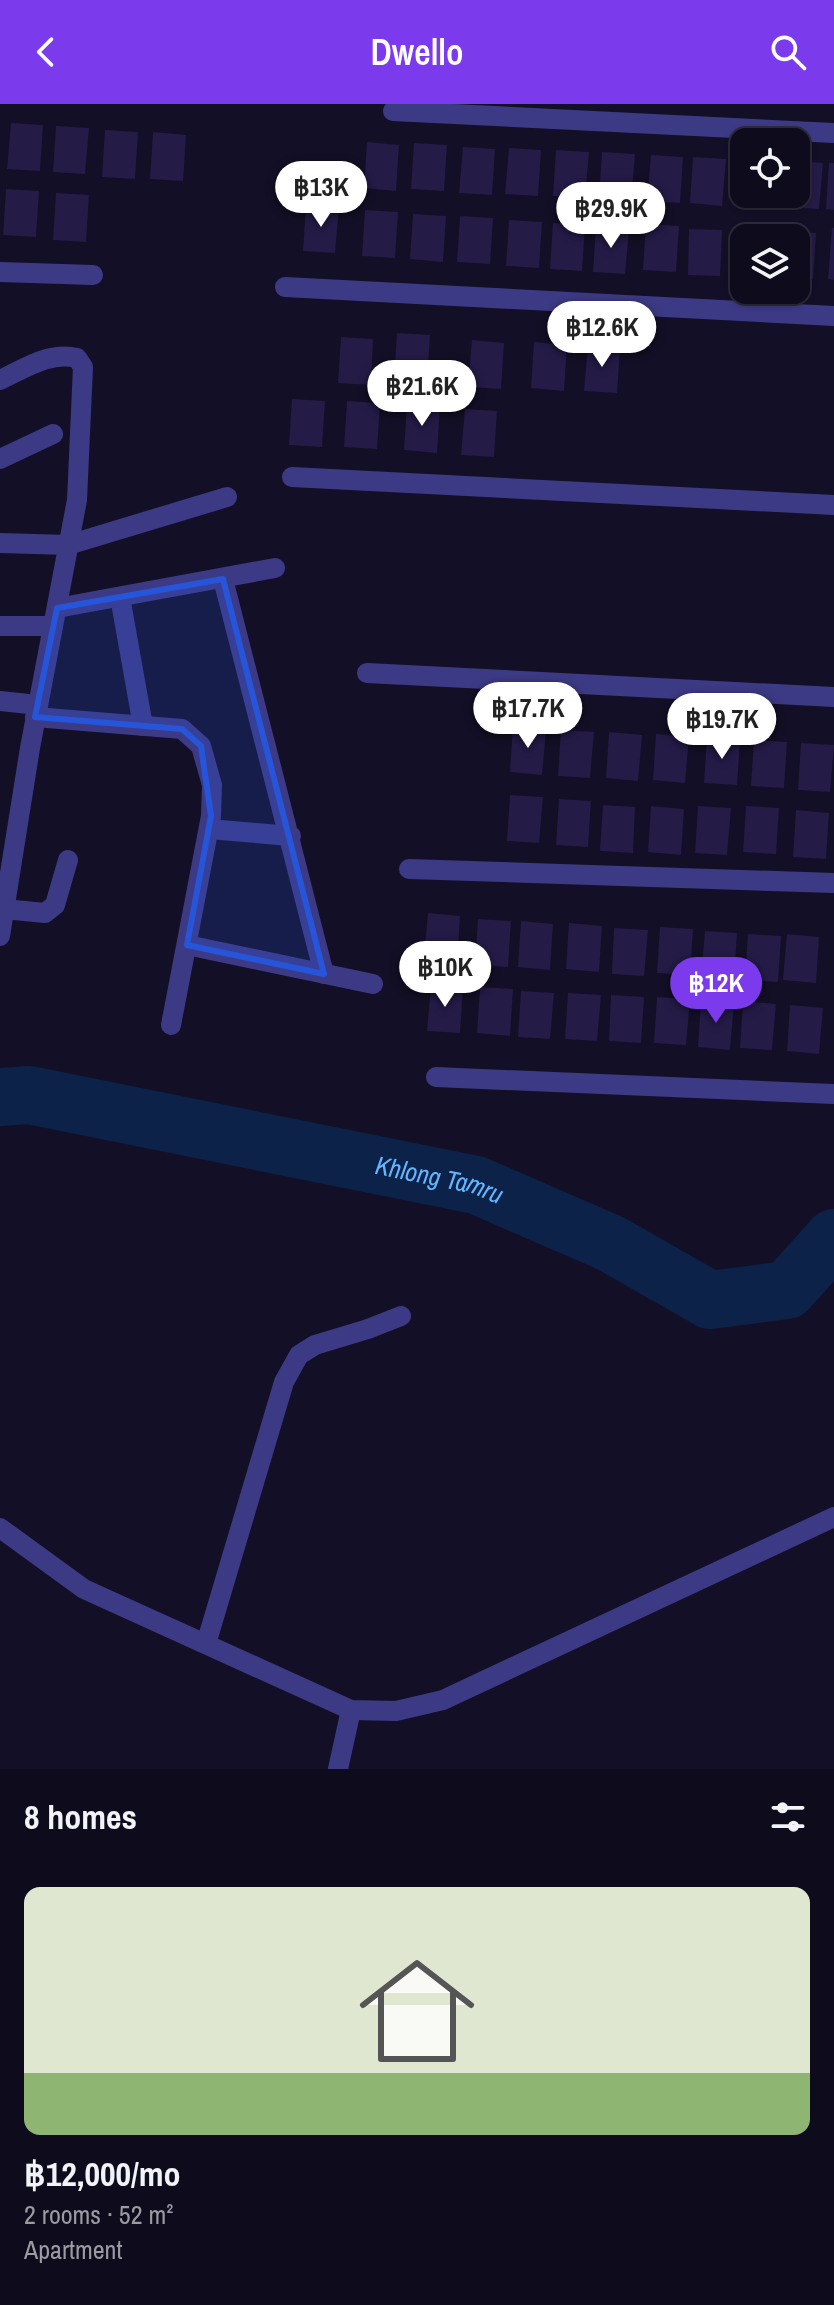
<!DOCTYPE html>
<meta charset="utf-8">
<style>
body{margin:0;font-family:"Archivo Narrow",sans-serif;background:#1c1929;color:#f1f3f6;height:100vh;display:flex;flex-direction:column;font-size:30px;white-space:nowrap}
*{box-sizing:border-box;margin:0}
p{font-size:26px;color:#9b9ba3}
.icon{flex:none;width:44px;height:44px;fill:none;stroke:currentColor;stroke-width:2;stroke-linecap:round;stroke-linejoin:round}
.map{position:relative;height:1665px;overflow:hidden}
.sheet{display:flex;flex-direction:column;background:#0e0b1c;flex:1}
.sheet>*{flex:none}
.buttons{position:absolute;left:730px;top:24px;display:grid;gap:16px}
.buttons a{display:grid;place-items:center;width:80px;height:80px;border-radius:16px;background:#0e0b1c;box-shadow:0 2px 6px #0004,0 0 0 2px #2e2b3b;font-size:40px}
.price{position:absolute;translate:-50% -68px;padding:0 18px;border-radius:28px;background:#fff;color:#222;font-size:26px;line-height:52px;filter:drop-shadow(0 2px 4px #0008)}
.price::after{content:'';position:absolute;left:50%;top:48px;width:24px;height:18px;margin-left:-12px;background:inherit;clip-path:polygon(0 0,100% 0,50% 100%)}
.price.on{background:#7c3aed;color:#fff}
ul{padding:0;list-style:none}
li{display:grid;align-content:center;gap:16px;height:424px;padding:0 24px}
li span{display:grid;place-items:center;height:248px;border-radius:16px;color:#555}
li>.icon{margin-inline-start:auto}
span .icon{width:144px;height:144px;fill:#fffc;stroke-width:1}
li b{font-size:34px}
h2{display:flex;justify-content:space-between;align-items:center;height:96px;padding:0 24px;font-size:34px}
header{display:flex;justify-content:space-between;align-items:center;height:104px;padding:0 24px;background:#7c3aed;color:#fff;font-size:36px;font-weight:600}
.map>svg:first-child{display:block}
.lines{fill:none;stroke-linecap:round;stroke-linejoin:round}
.river{stroke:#0c2248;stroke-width:58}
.building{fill:#241b47}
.minor{stroke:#3d3a85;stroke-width:20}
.marked{fill:#2655da;fill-opacity:0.2;stroke:#2655da;stroke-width:6;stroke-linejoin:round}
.labels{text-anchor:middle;stroke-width:7;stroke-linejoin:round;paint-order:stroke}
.water-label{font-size:26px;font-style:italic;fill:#62b6ff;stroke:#130f26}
</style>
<header><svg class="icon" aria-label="back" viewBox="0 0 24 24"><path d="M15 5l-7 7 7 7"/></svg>Dwello<svg class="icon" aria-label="search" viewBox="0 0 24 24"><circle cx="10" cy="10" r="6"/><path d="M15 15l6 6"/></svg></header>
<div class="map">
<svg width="834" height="1665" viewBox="0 0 834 1665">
<rect width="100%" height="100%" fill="#130f26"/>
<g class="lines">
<path class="river" id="s1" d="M 0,993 L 29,991 L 476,1081 L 610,1139 L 710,1196 L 787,1186 L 834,1134"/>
</g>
<g class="building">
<path d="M 11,19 L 43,21 L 40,67 L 7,65 Z"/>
<path d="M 56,22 L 89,24 L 85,70 L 53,68 Z"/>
<path d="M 105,26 L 138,28 L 135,75 L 102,73 Z"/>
<path d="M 153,28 L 186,31 L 183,77 L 150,75 Z"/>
<path d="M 367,38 L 399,41 L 396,87 L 364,84 Z"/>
<path d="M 414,39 L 447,41 L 444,87 L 411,85 Z"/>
<path d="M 463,43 L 495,45 L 492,91 L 459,89 Z"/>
<path d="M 509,44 L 541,46 L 538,92 L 505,90 Z"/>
<path d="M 556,46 L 589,48 L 585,94 L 553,92 Z"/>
<path d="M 602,48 L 635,50 L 631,96 L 599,94 Z"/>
<path d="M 651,51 L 683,53 L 680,99 L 647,97 Z"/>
<path d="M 693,53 L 726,55 L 722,102 L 690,99 Z"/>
<path d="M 740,55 L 744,55 L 744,90 L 770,90 L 769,103 L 737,101 Z"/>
<path d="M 796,57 L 823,59 L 819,105 L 787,103 L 788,90 L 796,90 Z"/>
<path d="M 829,59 L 834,59 L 834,106 L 826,105 Z"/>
<path d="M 6,85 L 39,87 L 36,133 L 3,131 Z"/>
<path d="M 56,89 L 89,91 L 86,138 L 53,136 Z"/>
<path d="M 306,101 L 339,103 L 335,149 L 303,147 Z"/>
<path d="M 365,106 L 398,108 L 395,154 L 362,152 Z"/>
<path d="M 413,110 L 446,112 L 443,158 L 410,155 Z"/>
<path d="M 460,112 L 493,114 L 490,160 L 457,158 Z"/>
<path d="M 509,116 L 542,118 L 539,164 L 506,162 Z"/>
<path d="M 553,119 L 585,121 L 582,167 L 550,165 Z"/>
<path d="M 646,120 L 679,122 L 676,168 L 643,166 Z"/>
<path d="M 596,121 L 629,124 L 625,170 L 593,168 Z"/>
<path d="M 832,124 L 834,124 L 834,176 L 828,175 Z"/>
<path d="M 689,125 L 722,126 L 720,172 L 688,171 Z"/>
<path d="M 738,127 L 770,128 L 770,134 L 744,134 L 744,173 L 736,173 Z"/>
<path d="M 783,127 L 816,129 L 813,175 L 796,174 L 796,134 L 783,134 Z"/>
<path d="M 397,229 L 430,231 L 427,278 L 394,275 Z"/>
<path d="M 341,233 L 373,235 L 371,281 L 338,279 Z"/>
<path d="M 472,236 L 504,239 L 501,285 L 468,283 Z"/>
<path d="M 534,238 L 567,241 L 564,287 L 531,284 Z"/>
<path d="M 588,241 L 620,243 L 617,289 L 584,287 Z"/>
<path d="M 292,295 L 325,297 L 322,343 L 289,341 Z"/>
<path d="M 347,297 L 380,299 L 377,345 L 344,343 Z"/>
<path d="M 407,300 L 440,303 L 437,349 L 404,346 Z"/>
<path d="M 465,305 L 497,307 L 494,353 L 461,351 Z"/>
<path d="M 513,622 L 546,625 L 542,671 L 510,668 Z"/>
<path d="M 561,626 L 594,628 L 590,674 L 558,672 Z"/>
<path d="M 609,628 L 642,631 L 638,677 L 606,674 Z"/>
<path d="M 656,630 L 689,633 L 685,679 L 653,676 Z"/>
<path d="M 707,633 L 740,635 L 737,681 L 704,679 Z"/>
<path d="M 754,636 L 787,638 L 784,684 L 751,682 Z"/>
<path d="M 801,639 L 834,641 L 830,688 L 798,686 Z"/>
<path d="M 510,691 L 543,693 L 539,739 L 507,737 Z"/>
<path d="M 559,695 L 591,697 L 588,743 L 556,741 Z"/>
<path d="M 603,701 L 635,703 L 633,749 L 600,747 Z"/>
<path d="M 651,702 L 684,705 L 681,751 L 648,748 Z"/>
<path d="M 698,702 L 731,704 L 727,751 L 695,749 Z"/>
<path d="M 746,702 L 779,704 L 776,750 L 743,748 Z"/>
<path d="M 796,706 L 829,709 L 826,755 L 793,753 Z"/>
<path d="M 428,809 L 460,812 L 457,858 L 424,855 Z"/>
<path d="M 478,815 L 511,817 L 508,863 L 475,861 Z"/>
<path d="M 521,817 L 553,820 L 550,866 L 518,863 Z"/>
<path d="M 569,819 L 602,822 L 599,868 L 566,865 Z"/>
<path d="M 660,823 L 693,825 L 690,871 L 657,869 Z"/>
<path d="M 614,824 L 648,826 L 644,872 L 612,870 Z"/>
<path d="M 705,827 L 737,829 L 734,876 L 701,873 Z"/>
<path d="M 748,830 L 781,832 L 778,878 L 745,876 Z"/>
<path d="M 787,830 L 819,833 L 816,879 L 783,876 Z"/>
<path d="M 431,881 L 463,883 L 460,929 L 427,927 Z"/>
<path d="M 480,883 L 513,885 L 510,932 L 477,929 Z"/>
<path d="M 521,887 L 554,889 L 550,935 L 518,933 Z"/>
<path d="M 568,889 L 601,891 L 597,937 L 565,935 Z"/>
<path d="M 611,891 L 644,893 L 641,939 L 609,937 Z"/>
<path d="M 657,893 L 690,895 L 686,941 L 654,939 Z"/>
<path d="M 701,897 L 734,900 L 730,946 L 698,943 Z"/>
<path d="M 743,897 L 776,900 L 772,946 L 740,944 Z"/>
<path d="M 790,901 L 823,904 L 819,950 L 787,947 Z"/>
</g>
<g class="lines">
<g class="minor">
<path d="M 393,7 L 834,29"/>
<path d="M 0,168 L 93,171"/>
<path d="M 285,183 L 834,212"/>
<path d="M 0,276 C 24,265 49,247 77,254 L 83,263 L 77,396 L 30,644 L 0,832"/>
<path d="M 0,355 L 53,330"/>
<path d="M 292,373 L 834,401"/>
<path d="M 0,439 L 68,441 L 227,393"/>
<path d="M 223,475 L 324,870"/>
<path d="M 120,493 L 143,622"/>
<path d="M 57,504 L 275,464"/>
<path d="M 0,522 L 53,522"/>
<path d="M 367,569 L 834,593"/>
<path d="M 0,597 L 38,601"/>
<path d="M 35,613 L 182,625 L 201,642 L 212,681 L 211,712 L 171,921"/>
<path d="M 209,725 L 291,732"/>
<path d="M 409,765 L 834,779"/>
<path d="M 4,805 L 45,809 L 55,801 L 68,756"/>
<path d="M 187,841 L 373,880"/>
<path d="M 436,973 L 834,990"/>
<path d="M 0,1424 L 84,1485 L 351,1606 L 396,1607 L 443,1596 L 834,1413"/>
<path d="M 206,1540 L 284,1278 L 299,1251 L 315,1241 L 368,1225 L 401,1212"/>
<path d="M 338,1665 L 351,1606"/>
</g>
</g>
<path class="marked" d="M 223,475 L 324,870 L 187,841 L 211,712 L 201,642 L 182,625 L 35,613 L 57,504 Z"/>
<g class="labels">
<g class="water-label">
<text dy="9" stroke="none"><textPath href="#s1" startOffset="448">Khlong Tamru</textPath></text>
</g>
</g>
</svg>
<div class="buttons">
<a><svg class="icon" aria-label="locate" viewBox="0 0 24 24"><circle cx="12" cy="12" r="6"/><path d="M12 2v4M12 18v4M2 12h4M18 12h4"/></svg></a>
<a><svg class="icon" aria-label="layers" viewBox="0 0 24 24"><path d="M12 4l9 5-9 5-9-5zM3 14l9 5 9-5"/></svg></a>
</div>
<b class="price" style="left:321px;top:125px">฿13K</b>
<b class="price" style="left:611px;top:146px">฿29.9K</b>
<b class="price" style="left:602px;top:265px">฿12.6K</b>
<b class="price" style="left:422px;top:324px">฿21.6K</b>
<b class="price" style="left:528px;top:646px">฿17.7K</b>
<b class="price" style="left:722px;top:657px">฿19.7K</b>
<b class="price" style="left:445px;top:905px">฿10K</b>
<b class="price on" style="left:716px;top:921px">฿12K</b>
</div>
<section class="sheet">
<h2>8 homes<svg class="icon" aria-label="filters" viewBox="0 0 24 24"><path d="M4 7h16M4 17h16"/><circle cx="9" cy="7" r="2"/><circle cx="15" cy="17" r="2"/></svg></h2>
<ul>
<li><span style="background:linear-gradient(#dfe7d0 75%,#8fb573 0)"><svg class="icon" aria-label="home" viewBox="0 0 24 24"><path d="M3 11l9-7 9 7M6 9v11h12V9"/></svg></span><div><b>฿12,000/mo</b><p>2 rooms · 52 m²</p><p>Apartment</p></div></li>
</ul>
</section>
